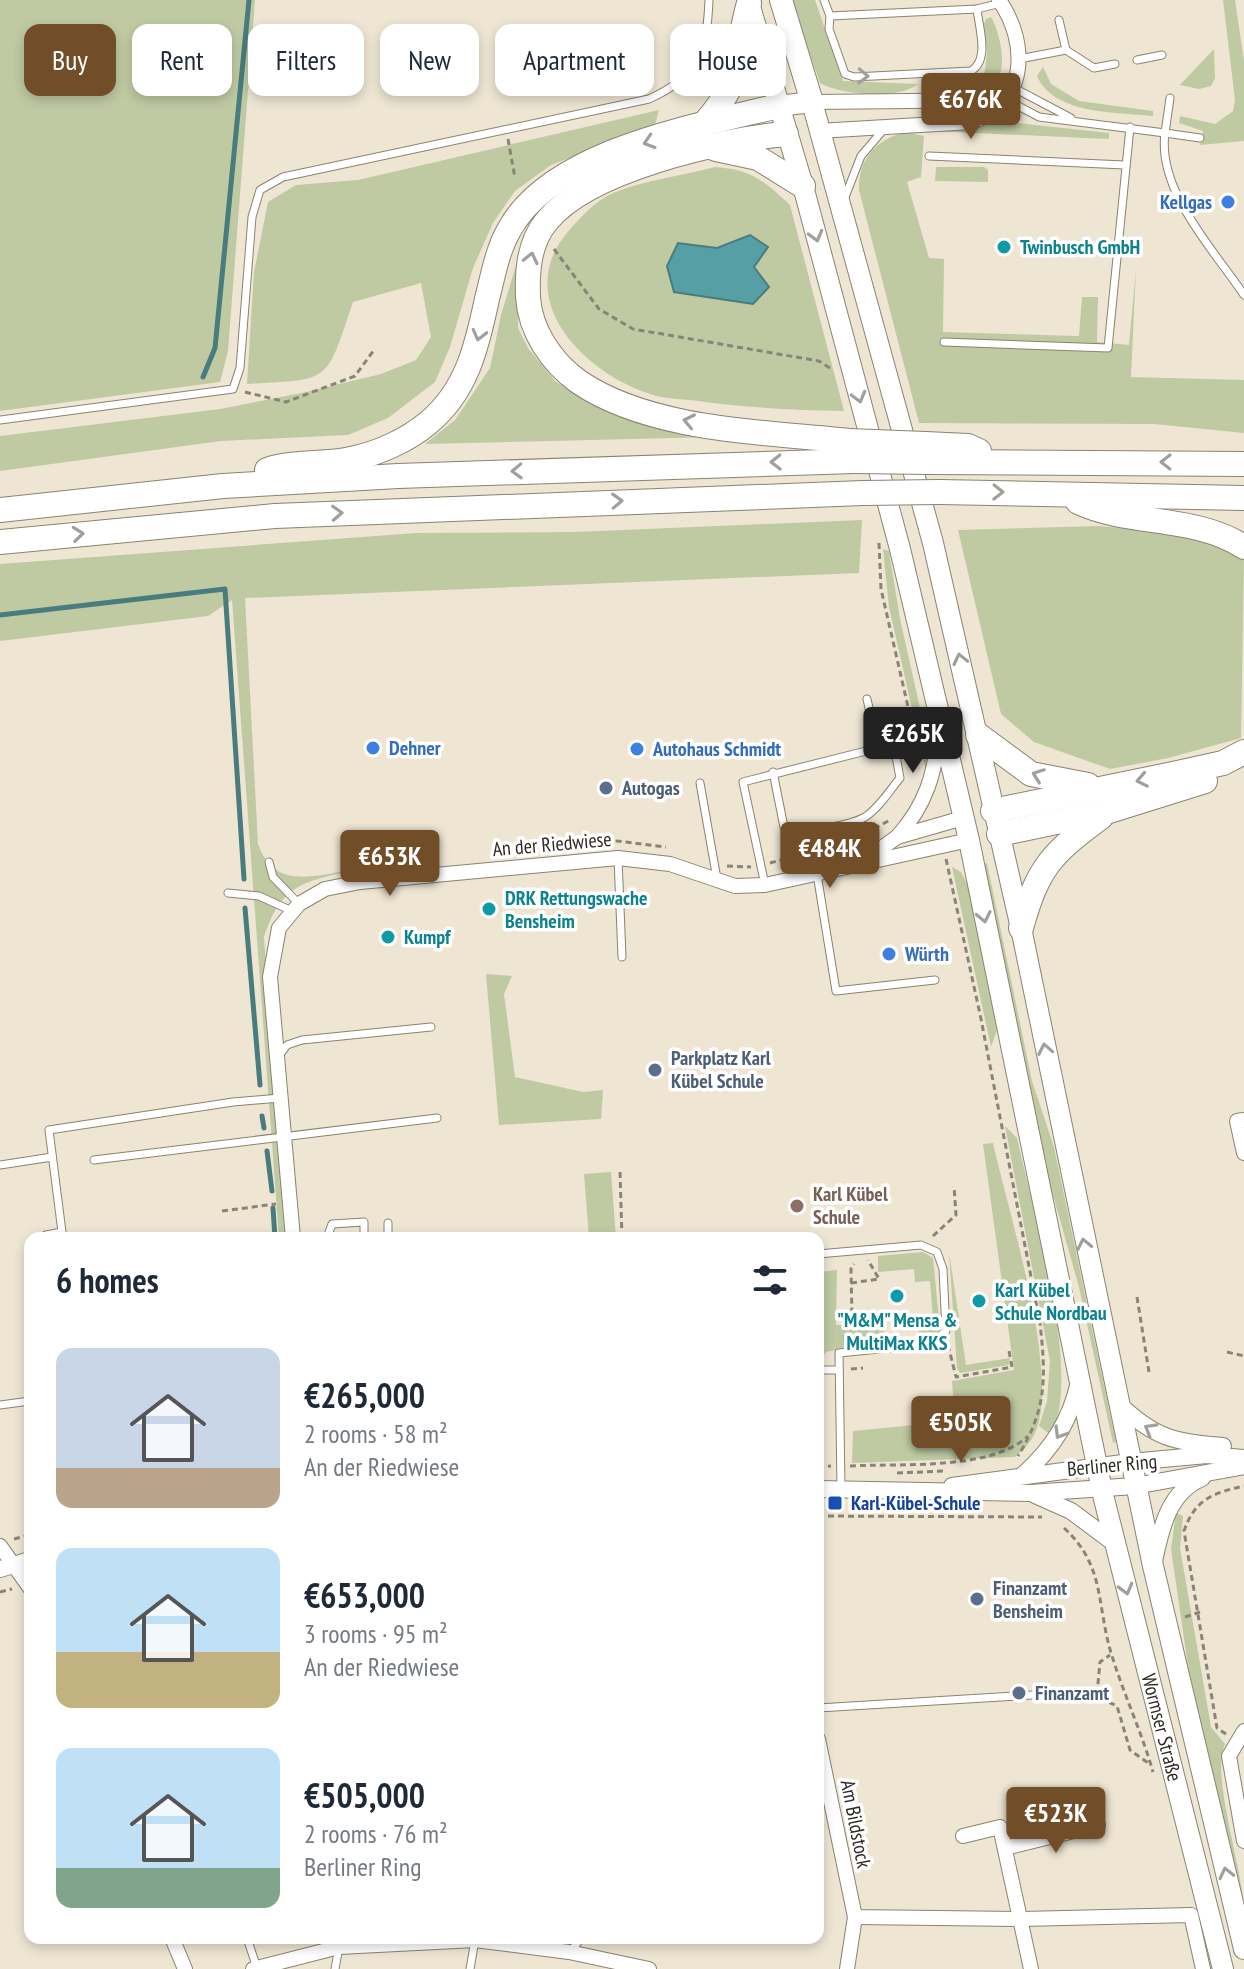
<!DOCTYPE html>
<meta charset="utf-8">
<style>
body{margin:0;font-family:"PT Sans Narrow",sans-serif;background:#f2f2f3;color:#1f2937;height:100vh;display:flex;flex-direction:column;font-size:30px;white-space:nowrap}
*{box-sizing:border-box;margin:0}
p{font-size:26px;color:#747a83}
.icon{flex:none;width:44px;height:44px;fill:none;stroke:currentColor;stroke-width:2;stroke-linecap:round;stroke-linejoin:round}
.map{position:relative;flex:1;overflow:hidden}
.sheet{position:absolute;left:24px;top:1232px;width:800px;height:712px;display:flex;flex-direction:column;background:#fff;border-radius:16px;box-shadow:0 4px 12px #0003}
.sheet>*{flex:none}
.hud{position:absolute;left:24px;top:24px;width:800px;height:72px;display:flex;gap:16px}
.price{position:absolute;translate:-50% -68px;padding:0 18px;border-radius:8px;background:#714d28;color:#fff;font-size:26px;line-height:52px;filter:drop-shadow(0 2px 4px #0008)}
.price::after{content:'';position:absolute;left:50%;top:48px;width:24px;height:18px;margin-left:-12px;background:inherit;clip-path:polygon(0 0,100% 0,50% 100%)}
.price.active{background:#222;color:#fff}
ul{padding:0;list-style:none}
li{display:flex;align-items:center;gap:24px;height:200px;padding:0 32px}
li span{display:grid;place-items:center;flex:none;width:224px;height:160px;border-radius:16px;color:#555}
li>.icon{margin-inline-start:auto}
span .icon{width:96px;height:96px;fill:#fffc;stroke-width:1}
li b{font-size:34px}
h2{display:flex;justify-content:space-between;align-items:center;height:96px;padding:0 32px;font-size:34px}
.pill{padding:0 28px;border-radius:16px;background:#fff;box-shadow:0 4px 12px #0003;font-size:28px;line-height:72px}
.pill.active{background:#714d28;color:#fff}
.map>svg:first-child{display:block}
.green{fill:#bfcaa3}
.water{fill:#559fa5;stroke:#497c7e;stroke-width:2}
.lines{fill:none;stroke-linecap:round;stroke-linejoin:round}
.stream{stroke:#497c7e;stroke-width:5}
.service-casing{stroke:#8a8371;stroke-width:9}
.minor-casing{stroke:#8a8371;stroke-width:16}
.tertiary-casing{stroke:#8a8371;stroke-width:18}
.primary-casing{stroke:#8a8371;stroke-width:22}
.trunk-casing{stroke:#8a8371;stroke-width:24}
.motorway-casing{stroke:#8a8371;stroke-width:26}
.path{stroke:#8a8477;stroke-width:3;stroke-dasharray:6 4;stroke-linecap:butt}
.service{stroke:#fff;stroke-width:7}
.minor{stroke:#fff;stroke-width:14}
.tertiary{stroke:#fff;stroke-width:16}
.primary{stroke:#fff;stroke-width:20}
.trunk{stroke:#fff;stroke-width:22}
.motorway{stroke:#fff;stroke-width:24}
.motorway-bridge-casing{stroke:#8a8371;stroke-width:26;stroke-linecap:butt}
.motorway-bridge{stroke:#fff;stroke-width:24}
.oneway{stroke:#a09f9c}
.shop-dot{fill:#3f7fe0;stroke:#fff;stroke-width:3}
.culture-dot{fill:#0f9aa8;stroke:#fff;stroke-width:3}
.service-dot{fill:#5c6f8a;stroke:#fff;stroke-width:3}
.education-dot{fill:#8d6e63;stroke:#fff;stroke-width:3}
.transit-dot{fill:#1a4fb4;stroke:#fff;stroke-width:3}
.labels{text-anchor:middle;stroke-width:7;stroke-linejoin:round;paint-order:stroke}
.shop-label{font-size:20px;font-weight:bold;fill:#366cbe;stroke:#fff;text-anchor:start}
.culture-label{font-size:20px;font-weight:bold;fill:#0d838f;stroke:#fff;text-anchor:start}
.service-label{font-size:20px;font-weight:bold;fill:#4e5e75;stroke:#fff;text-anchor:start}
.street-label{font-size:20px;fill:#2c2922;stroke:#fff}
.education-label{font-size:20px;font-weight:bold;fill:#785e54;stroke:#fff;text-anchor:start}
.transit-label{font-size:20px;font-weight:bold;fill:#164399;stroke:#fff;text-anchor:start}
</style>
<div class="map">
<svg width="1244" height="1969" viewBox="0 0 1244 1969">
<rect width="100%" height="100%" fill="#eee6d3"/>
<g class="green">
<path d="M 0,0 L 255,0 L 228,351 L 220,382 L 0,411 Z"/>
<path d="M 791,0 L 815,0 L 843,81 L 918,84 C 899,100 841,95 820,83 Z"/>
<path d="M 1223,0 L 1235,0 L 1244,61 L 1244,141 L 1200,145 L 1203,131 L 1179,123 L 1180,116 L 1215,124 L 1233,111 L 1235,100 Z"/>
<path d="M 991,17 C 1000,32 1010,74 992,86 C 984,92 968,90 959,91 L 952,84 L 980,81 L 985,70 L 987,52 L 984,24 L 986,19 Z"/>
<path d="M 1214,49 L 1215,78 L 1211,86 L 1199,89 L 1180,85 Z"/>
<path d="M 1043,67 L 1051,84 L 1079,101 L 1153,111 L 1153,116 C 1116,112 1054,115 1037,76 Z"/>
<path d="M 659,110 L 655,125 L 551,165 L 515,191 L 493,223 L 473,268 L 450,347 L 435,382 L 388,418 L 348,435 L 221,441 L 0,471 L 0,436 L 220,409 L 306,392 L 381,374 L 416,360 L 431,337 L 421,283 L 353,302 C 325,384 333,379 247,384 L 254,272 L 268,202 L 296,185 L 358,180 Z"/>
<path d="M 1009,119 L 1017,123 L 1109,133 L 1109,139 L 910,130 L 998,124 Z"/>
<path d="M 905,132 L 924,136 L 921,177 L 907,182 L 929,258 L 944,259 L 943,332 L 1079,336 L 1082,297 L 1098,297 L 1097,342 L 1129,345 L 1136,268 L 1131,377 L 1244,380 L 1244,433 L 1154,424 L 919,423 L 859,190 C 858,160 875,140 905,132 Z"/>
<path d="M 715,167 C 751,169 764,181 790,205 L 844,411 C 795,410 747,408 698,401 C 683,399 665,399 650,394 C 581,372 508,295 572,227 C 582,216 595,202 609,195 C 635,182 685,175 715,167 Z"/>
<path d="M 936,167 L 984,167 L 988,170 L 988,182 L 935,181 Z"/>
<path d="M 520,252 L 518,328 L 528,348 L 556,382 L 593,403 L 717,437 L 425,444 L 455,420 L 490,368 L 501,315 Z"/>
<path d="M 862,520 L 859,573 L 245,598 L 258,844 C 275,891 313,875 354,870 C 304,882 282,883 264,937 L 286,1238 L 279,1238 L 232,600 L 208,616 L 0,641 L 0,564 L 416,533 L 575,532 Z"/>
<path d="M 1099,526 L 1184,533 L 1244,557 L 1241,738 L 1168,758 L 1110,769 L 1034,742 L 1001,714 L 958,530 Z"/>
<path d="M 883,549 L 889,551 L 900,619 L 925,730 L 926,771 L 889,607 Z"/>
<path d="M 987,863 L 1032,1081 L 1054,1147 L 1116,1442 L 1113,1443 L 1079,1287 L 1047,1174 L 984,864 Z"/>
<path d="M 952,867 L 961,872 L 968,886 L 997,1030 L 991,1047 Z"/>
<path d="M 486,974 L 512,976 L 504,994 L 515,1077 L 583,1092 L 603,1090 L 601,1119 L 499,1125 Z"/>
<path d="M 1005,1126 L 1017,1138 C 1032,1207 1083,1374 1051,1435 L 1039,1426 L 1047,1401 L 1050,1361 Z"/>
<path d="M 993,1143 C 1008,1210 1058,1367 1037,1428 C 1033,1440 1024,1450 1015,1457 L 852,1463 L 853,1431 L 955,1421 L 952,1381 L 1014,1370 L 983,1144 Z"/>
<path d="M 611,1172 L 616,1238 L 589,1238 L 584,1174 Z"/>
<path d="M 923,1252 L 933,1258 L 940,1329 L 931,1338 L 919,1338 L 918,1320 L 933,1319 L 930,1281 L 915,1282 L 914,1269 L 878,1272 L 878,1256 Z"/>
<path d="M 949,1252 L 966,1365 L 1010,1358 L 1009,1365 L 960,1373 L 957,1368 Z"/>
<path d="M 837,1270 L 836,1325 L 884,1323 L 885,1341 L 826,1352 L 818,1364 L 818,1272 Z"/>
<path d="M 1176,1513 L 1183,1516 L 1180,1548 L 1211,1727 L 1225,1744 C 1210,1776 1244,1870 1244,1913 L 1188,1666 L 1171,1549 Z"/>
</g>
<path class="water" d="M 750,235 L 768,247 L 754,267 L 769,287 L 753,304 L 674,292 L 667,266 L 678,243 L 717,248 Z"/>
<g class="lines">
<g class="stream">
<path d="M 203,377 L 215,348 L 249,0"/>
<path d="M 0,615 L 225,589 L 244,879"/>
<path d="M 245,908 L 260,1085"/>
<path d="M 262,1116 L 264,1128"/>
<path d="M 267,1151 L 272,1191"/>
<path d="M 273,1208 L 275,1238"/>
</g>
<g class="service-casing">
<g id="service">
<path d="M 824,0 L 830,16 L 977,9 L 1001,3"/>
<path d="M 830,16 L 829,29 L 845,74 L 854,77 L 971,71 C 990,60 979,28 977,9"/>
<path d="M 1066,50 L 1094,68 L 1115,64"/>
<path d="M 1019,59 L 1066,50 L 1059,20"/>
<path d="M 1137,60 L 1162,55"/>
<path d="M 1014,88 L 1071,118"/>
<path d="M 1007,100 L 1039,117 L 1165,133 L 1170,98"/>
<path d="M 1200,138 L 1165,133 C 1157,191 1214,250 1244,295"/>
<path d="M 929,156 L 1124,165"/>
<path d="M 845,197 L 861,156 L 884,129"/>
<path d="M 944,342 L 1108,348 L 1130,127"/>
<path d="M 0,420 L 233,389 L 240,368 L 252,217 L 260,190 L 283,177 L 649,99 C 698,77 707,52 709,0"/>
<path d="M 773,772 L 784,827 C 796,836 851,825 865,817 C 879,808 890,790 900,778 L 895,751 L 878,748"/>
<path d="M 700,783 L 717,879"/>
<path d="M 618,858 L 622,957"/>
<path d="M 269,862 L 273,877 L 299,904"/>
<path d="M 817,874 L 836,991 L 935,980"/>
<path d="M 765,885 L 743,782 L 878,748 L 867,699"/>
<path d="M 228,893 L 259,896 L 292,911"/>
<path d="M 278,1057 L 287,1045 L 302,1040 L 431,1027"/>
<path d="M 94,1160 L 437,1118"/>
<path d="M 0,1165 L 52,1157"/>
<path d="M 388,1223 L 388,1238"/>
<path d="M 46,1238 L 46,1235 L 62,1232 L 49,1130 L 233,1102 L 280,1098"/>
<path d="M 327,1238 L 332,1224 L 364,1222 L 364,1238"/>
<path d="M 818,1254 L 921,1245 L 937,1252 L 943,1269 L 946,1331 L 930,1344 L 839,1353 L 841,1489"/>
<path d="M 818,1370 L 839,1370"/>
<path d="M 0,1405 L 30,1401"/>
<path d="M 818,1708 L 1082,1692"/>
<path d="M 247,1938 L 257,1968"/>
<path d="M 571,1951 L 581,1938"/>
<path d="M 335,1969 L 339,1947 L 346,1938"/>
<path d="M 470,1969 L 475,1940"/>
</g>
</g>
<g class="minor-casing">
<g id="minor">
<path d="M 812,102 L 1007,100"/>
<path d="M 818,131 L 971,122 C 1028,105 1029,43 999,0"/>
<path d="M 897,837 C 926,805 935,774 939,731"/>
<path d="M 865,860 L 897,837 L 963,818"/>
<path d="M 1244,1120 L 1237,1121 L 1244,1153"/>
<path d="M 293,1238 L 270,977 L 279,928 L 299,904 L 325,889 L 360,882 L 618,858 L 670,864 L 735,886 L 765,885 L 969,840"/>
<path d="M 0,1546 L 30,1588"/>
<path d="M 1244,1731 L 1229,1756 L 1244,1841"/>
<path d="M 818,1739 L 855,1917 L 1022,1919 L 1191,1915 L 1203,1969"/>
<path d="M 963,1836 L 1000,1827 L 1031,1969"/>
<path d="M 1005,1848 L 1098,1825"/>
<path d="M 172,1938 L 185,1969"/>
<path d="M 253,1969 L 339,1947 L 475,1940 L 569,1952 L 649,1969"/>
<path d="M 847,1969 L 855,1917"/>
</g>
</g>
<g class="tertiary-casing">
<g id="tertiary">
<path d="M 1119,1404 C 1153,1437 1175,1443 1223,1446"/>
<path d="M 1023,1475 C 1053,1448 1070,1421 1079,1382"/>
<path d="M 952,1486 L 1130,1462 L 1207,1455 L 1244,1458"/>
<path d="M 818,1489 L 1030,1493 L 1135,1486 L 1244,1466"/>
<path d="M 1035,1495 L 1071,1511 L 1114,1543"/>
<path d="M 1154,1561 C 1161,1529 1168,1492 1202,1478"/>
<path d="M 0,1569 L 30,1560"/>
</g>
</g>
<g class="primary-casing">
<g id="primary">
<path id="s1" d="M 749,3 L 803,186 L 900,549 L 969,840 L 1103,1495 L 1223,1969"/>
<path d="M 778,106 L 812,102 L 933,543 L 1021,928 L 1153,1566 L 1244,1949"/>
</g>
</g>
<g class="trunk-casing">
<path id="trunk" d="M 781,0 L 812,102"/>
</g>
<g class="motorway-casing">
<g id="motorway">
<path d="M 703,125 C 749,73 732,61 749,3"/>
<path d="M 786,134 C 722,139 587,170 546,222 C 529,243 527,271 528,297 C 530,331 552,363 579,382 C 651,431 766,432 849,441"/>
<path d="M 716,149 L 758,158 L 803,186"/>
<path d="M 925,444 L 968,446 L 979,451"/>
<path d="M 930,462 L 1244,464"/>
<path d="M 267,470 C 293,461 324,465 351,459 C 377,454 408,440 428,423 C 467,391 477,346 487,299 C 493,276 497,251 509,230 C 551,151 697,126 778,106"/>
<path d="M 939,492 L 1244,498"/>
<path d="M 1078,502 C 1129,526 1195,515 1244,547"/>
<path d="M 0,510 L 223,486 L 398,476 L 854,461"/>
<path d="M 0,542 L 275,516 L 863,493"/>
<path d="M 978,735 L 1031,774 L 1088,785"/>
<path d="M 993,811 L 1173,774 L 1223,763 L 1244,752"/>
<path d="M 999,834 L 1109,811 L 1205,781"/>
<path d="M 1021,928 C 1038,867 1051,854 1101,817"/>
</g>
</g>
<g class="path">
<path d="M 508,139 L 515,178"/>
<path d="M 554,249 L 599,309 L 633,329 L 819,361 L 833,370"/>
<path d="M 245,392 L 286,402 L 355,376 L 374,350"/>
<path d="M 879,543 L 881,589 L 920,759"/>
<path d="M 546,848 L 617,841 L 666,847"/>
<path d="M 946,859 L 980,1014 L 1040,1323 C 1046,1377 1047,1409 1018,1456"/>
<path d="M 770,863 L 859,837 L 890,820"/>
<path d="M 727,866 L 751,867"/>
<path d="M 620,1172 L 622,1238"/>
<path d="M 222,1211 L 276,1204"/>
<path d="M 933,1236 L 956,1215 L 954,1186"/>
<path d="M 851,1283 L 879,1279 L 868,1260"/>
<path d="M 1137,1297 L 1149,1372"/>
<path d="M 845,1341 L 845,1325 L 852,1317 L 851,1269 L 854,1264"/>
<path d="M 948,1345 L 956,1377 L 1012,1367 L 1009,1351"/>
<path d="M 1227,1352 L 1244,1356"/>
<path d="M 818,1356 L 827,1355"/>
<path d="M 851,1369 L 863,1368"/>
<path d="M 850,1466 C 901,1463 991,1471 1028,1436"/>
<path d="M 818,1467 L 831,1466"/>
<path d="M 897,1473 L 945,1471"/>
<path d="M 818,1516 L 1042,1517"/>
<path d="M 1064,1528 C 1106,1566 1096,1606 1112,1656 C 1124,1695 1142,1733 1153,1772"/>
<path d="M 14,1539 L 30,1535"/>
<path d="M 0,1592 L 12,1589"/>
<path d="M 1185,1617 L 1200,1612"/>
<path d="M 1091,1694 L 1117,1706 L 1130,1750 L 1151,1765"/>
<path d="M 1097,1694 L 1100,1662 L 1110,1655"/>
<path d="M 1226,1734 L 1217,1728 L 1184,1531 C 1195,1499 1213,1493 1244,1486"/>
</g>
<use href="#service" class="service"/>
<use href="#minor" class="minor"/>
<use href="#tertiary" class="tertiary"/>
<use href="#primary" class="primary"/>
<use href="#trunk" class="trunk"/>
<use href="#motorway" class="motorway"/>
<g class="motorway-bridge-casing">
<g id="motorway-bridge">
<path d="M 849,441 L 925,444"/>
<path d="M 854,461 L 930,462"/>
<path d="M 863,493 L 939,492"/>
</g>
</g>
<use href="#motorway-bridge" class="motorway-bridge"/>
</g>
<defs><path id="oneway-chevron" d="M-2-3.5L2.5 0L-2 3.5" fill="none" stroke-width="1.6" stroke-linecap="round" stroke-linejoin="round" transform="scale(2)"/></defs>
<g class="oneway">
<use href="#oneway-chevron" transform="translate(863 76) rotate(2)"/>
<use href="#oneway-chevron" transform="translate(649 142) rotate(162)"/>
<use href="#oneway-chevron" transform="translate(816 236) rotate(75)"/>
<use href="#oneway-chevron" transform="translate(531 258) rotate(-77)"/>
<use href="#oneway-chevron" transform="translate(479 335) rotate(104)"/>
<use href="#oneway-chevron" transform="translate(859 397) rotate(75)"/>
<use href="#oneway-chevron" transform="translate(689 421) rotate(-168)"/>
<use href="#oneway-chevron" transform="translate(776 462) rotate(179)"/>
<use href="#oneway-chevron" transform="translate(1166 462) rotate(-180)"/>
<use href="#oneway-chevron" transform="translate(517 471) rotate(178)"/>
<use href="#oneway-chevron" transform="translate(998 492) rotate(1)"/>
<use href="#oneway-chevron" transform="translate(617 501) rotate(-2)"/>
<use href="#oneway-chevron" transform="translate(337 513) rotate(-3)"/>
<use href="#oneway-chevron" transform="translate(78 534) rotate(-6)"/>
<use href="#oneway-chevron" transform="translate(960 659) rotate(-103)"/>
<use href="#oneway-chevron" transform="translate(1038 775) rotate(-160)"/>
<use href="#oneway-chevron" transform="translate(1142 780) rotate(169)"/>
<use href="#oneway-chevron" transform="translate(984 917) rotate(78)"/>
<use href="#oneway-chevron" transform="translate(1045 1049) rotate(-101)"/>
<use href="#oneway-chevron" transform="translate(1084 1244) rotate(-102)"/>
<use href="#oneway-chevron" transform="translate(1150 1429) rotate(-150)"/>
<use href="#oneway-chevron" transform="translate(1060 1433) rotate(121)"/>
<use href="#oneway-chevron" transform="translate(1126 1589) rotate(75)"/>
<use href="#oneway-chevron" transform="translate(1226 1873) rotate(-103)"/>
</g>
<g class="shop-dot">
<circle cx="1228" cy="202" r="8"/>
<circle cx="373" cy="748" r="8"/>
<circle cx="637" cy="749" r="8"/>
<circle cx="889" cy="954" r="8"/>
</g>
<g class="culture-dot">
<circle cx="1004" cy="247" r="8"/>
<circle cx="489" cy="909" r="8"/>
<circle cx="388" cy="937" r="8"/>
<circle cx="897" cy="1296" r="8"/>
<circle cx="979" cy="1301" r="8"/>
</g>
<g class="service-dot">
<circle cx="606" cy="788" r="8"/>
<circle cx="655" cy="1070" r="8"/>
<circle cx="977" cy="1599" r="8"/>
<circle cx="1019" cy="1693" r="8"/>
</g>
<circle class="education-dot" cx="797" cy="1206" r="8"/>
<rect class="transit-dot" x="827" y="1495" width="16" height="16" rx="4"/>
<g class="labels">
<g class="shop-label">
<text x="1212" y="209" text-anchor="end">Kellgas</text>
<text x="389" y="755">Dehner</text>
<text x="653" y="756">Autohaus Schmidt</text>
<text x="905" y="961">Würth</text>
</g>
<g class="culture-label">
<text x="1020" y="254">Twinbusch GmbH</text>
<text x="505" y="905">DRK Rettungswache<tspan x="505" dy="23">Bensheim</tspan></text>
<text x="404" y="944">Kumpf</text>
<text x="995" y="1297">Karl Kübel<tspan x="995" dy="23">Schule Nordbau</tspan></text>
<text x="897" y="1327" text-anchor="middle">"M&amp;M" Mensa &amp;<tspan x="897" dy="23">MultiMax KKS</tspan></text>
</g>
<g class="service-label">
<text x="622" y="795">Autogas</text>
<text x="671" y="1065">Parkplatz Karl<tspan x="671" dy="23">Kübel Schule</tspan></text>
<text x="993" y="1595">Finanzamt<tspan x="993" dy="23">Bensheim</tspan></text>
<text x="1035" y="1700">Finanzamt</text>
</g>
<g class="street-label">
<text transform="translate(552 844) rotate(-5)" y="7">An der Riedwiese</text>
<text transform="translate(1112 1465) rotate(-5)" y="7">Berliner Ring</text>
<text dy="7" stroke="none"><textPath href="#s1" startOffset="1774">Wormser Straße</textPath></text>
<text transform="translate(856 1824) rotate(79)" y="7">Am Bildstock</text>
</g>
<g class="education-label">
<text x="813" y="1201">Karl Kübel<tspan x="813" dy="23">Schule</tspan></text>
</g>
<g class="transit-label">
<text x="851" y="1510">Karl-Kübel-Schule</text>
</g>
</g>
</svg>
<b class="price" style="left:971px;top:141px">€676K</b>
<b class="price active" style="left:913px;top:775px">€265K</b>
<b class="price" style="left:830px;top:890px">€484K</b>
<b class="price" style="left:390px;top:898px">€653K</b>
<b class="price" style="left:961px;top:1464px">€505K</b>
<b class="price" style="left:1056px;top:1855px">€523K</b>
<div class="hud">
<a class="pill active">Buy</a>
<a class="pill">Rent</a>
<a class="pill">Filters</a>
<a class="pill">New</a>
<a class="pill">Apartment</a>
<a class="pill">House</a>
</div>
<section class="sheet">
<h2>6 homes<svg class="icon" aria-label="filters" viewBox="0 0 24 24"><path d="M4 7h16M4 17h16"/><circle cx="9" cy="7" r="2"/><circle cx="15" cy="17" r="2"/></svg></h2>
<ul>
<li><span style="background:linear-gradient(#c9d6e8 75%,#b9a48a 0)"><svg class="icon" aria-label="home" viewBox="0 0 24 24"><path d="M3 11l9-7 9 7M6 9v11h12V9"/></svg></span><div><b>€265,000</b><p>2 rooms · 58 m²</p><p>An der Riedwiese</p></div></li>
<li><span style="background:linear-gradient(#bfe0f5 65%,#c2b280 0)"><svg class="icon" aria-label="home" viewBox="0 0 24 24"><path d="M3 11l9-7 9 7M6 9v11h12V9"/></svg></span><div><b>€653,000</b><p>3 rooms · 95 m²</p><p>An der Riedwiese</p></div></li>
<li><span style="background:linear-gradient(#bfe0f5 75%,#7fa58c 0)"><svg class="icon" aria-label="home" viewBox="0 0 24 24"><path d="M3 11l9-7 9 7M6 9v11h12V9"/></svg></span><div><b>€505,000</b><p>2 rooms · 76 m²</p><p>Berliner Ring</p></div></li>
</ul>
</section>
</div>
